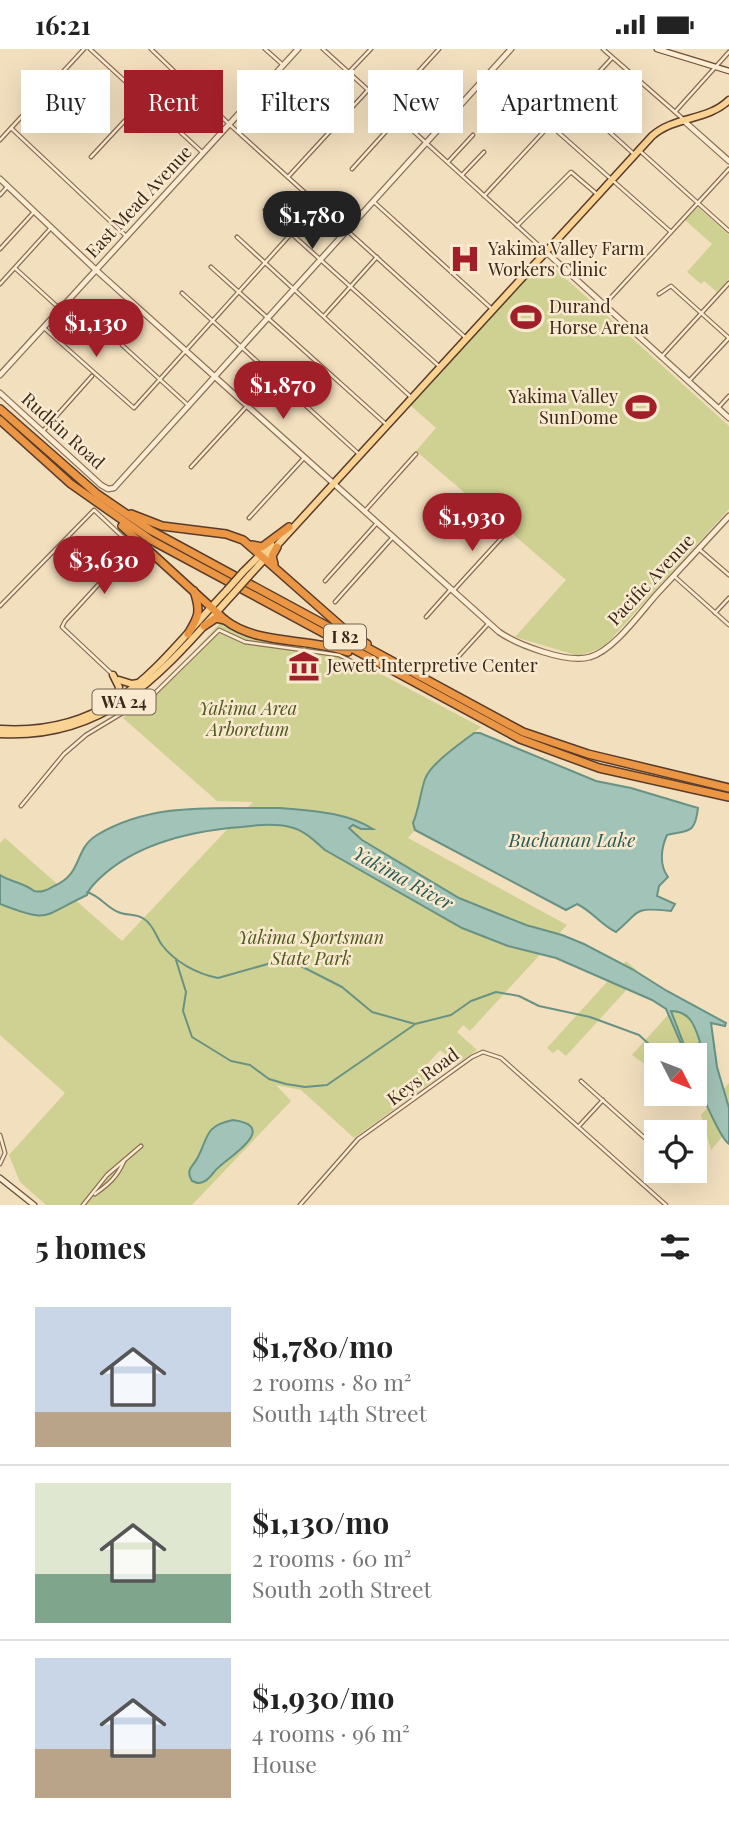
<!DOCTYPE html>
<meta charset="utf-8">
<style>
body{margin:0;font-family:"Playfair Display",serif;background:#f2f2f2;color:#222;height:100vh;display:flex;flex-direction:column;font-size:26px;white-space:nowrap}
*{box-sizing:border-box;margin:0}
p{font-size:23px;color:#767676}
.icon{flex:none;width:38px;height:38px;fill:none;stroke:currentColor;stroke-width:2;stroke-linecap:round;stroke-linejoin:round}
.map{position:relative;height:1156px;overflow:hidden}
.sheet{display:flex;flex-direction:column;background:#fff;flex:1}
.sheet>*{flex:none}
.hud{position:absolute;left:21px;top:21px;width:688px;height:63px;display:flex;gap:14px}
.needle{width:46px;rotate:132deg}
.tools{position:absolute;left:644px;top:994px;display:grid;gap:14px}
.tools a{display:grid;place-items:center;width:63px;height:63px;border-radius:0px;background:#fff;box-shadow:0 7px 28px #0002;font-size:35px}
.price{position:absolute;translate:-50% -60px;padding:0 16px;border-radius:24px;background:#a11f29;color:#fff;font-size:23px;line-height:46px;filter:drop-shadow(0 2px 4px #0008)}
.price::after{content:'';position:absolute;left:50%;top:42px;width:21px;height:16px;margin-left:-10px;background:inherit;clip-path:polygon(0 0,100% 0,50% 100%)}
.price.on{background:#222;color:#fff}
ul{padding:0;list-style:none}
li{display:flex;align-items:center;gap:21px;height:175px;padding:0 35px}
li+li{border-top:2px solid #e0e0e0}
li span{display:grid;place-items:center;flex:none;width:196px;height:140px;border-radius:0px;color:#555}
li>.icon{margin-inline-start:auto}
span .icon{width:84px;height:84px;fill:#fffc;stroke-width:1}
li b{font-size:30px}
h2{display:flex;justify-content:space-between;align-items:center;height:84px;padding:0 35px;font-size:30px}
.chip{padding:0 24px;border-radius:0px;background:#fff;box-shadow:0 7px 28px #0002;font-size:24px;line-height:63px}
.chip.on{background:#a11f29;color:#fff}
.status{display:flex;justify-content:space-between;align-items:center;height:49px;padding:0 35px;background:#fff;direction:ltr}
.status svg{height:19px;fill:currentColor}
.map>svg:first-child{display:block}
.green{fill:#ced191}
.water{fill:#a2c3b7;stroke:#689284;stroke-width:2;fill-rule:evenodd}
.lines{fill:none;stroke-linecap:round;stroke-linejoin:round}
.stream{stroke:#689284;stroke-width:2}
.minor-casing{stroke:#8c6e55;stroke-width:5}
.tertiary-casing{stroke:#8c6e55;stroke-width:7}
.secondary-casing{stroke:#6e4f38;stroke-width:7}
.primary-casing{stroke:#593c2a;stroke-width:9}
.motorway-casing{stroke:#593c2a;stroke-width:10}
.minor{stroke:#fcecd2;stroke-width:2.5}
.tertiary{stroke:#fcecd2;stroke-width:4.5}
.secondary{stroke:#fcecd2;stroke-width:4.5}
.primary{stroke:#fad291;stroke-width:6}
.motorway{stroke:#eb9645;stroke-width:7}
.primary-bridge-casing{stroke:#593c2a;stroke-width:9;stroke-linecap:butt}
.primary-bridge{stroke:#fad291;stroke-width:6}
.labels{text-anchor:middle;stroke-width:5;stroke-linejoin:round;paint-order:stroke}
.shield{fill:#f9e9ce;stroke:#736251;stroke-width:2}
.shield-label{font-size:16px;font-weight:bold;fill:#3a281b}
.street-label{font-size:18px;fill:#3a281b;stroke:#f9e9ce}
.poi-label{font-size:18px;fill:#3a281b;stroke:#f9e9ce;text-anchor:start}
.park-label{font-size:18px;font-style:italic;fill:#4e581f;stroke:#f9e9ce}
.water-label{font-size:19px;font-style:italic;fill:#295b54;stroke:#f9e9ce}
</style>
<div class="status"><b>16:21</b><svg viewBox="0 0 49 12"><path d="M0 12V9h3v3zM5 12V6h3v6zM10 12V3h3v9zM15 12V0h3v12zM26 1h20v11H26zM47 4h2v5h-2z"/></svg></div>
<div class="map">
<svg width="729" height="1156" viewBox="0 0 729 1156">
<rect width="100%" height="100%" fill="#f2dfbe"/>
<g class="green">
<path d="M 698,158 L 729,186 L 729,230 L 717,243 L 704,232 L 701,235 L 687,223 L 712,195 L 685,171 Z"/>
<path d="M 537,217 L 552,217 L 729,377 L 729,460 L 604,598 L 579,607 L 515,588 L 566,531 L 416,402 L 436,379 L 410,356 Z"/>
<path d="M 221,573 L 232,581 L 248,588 L 345,606 L 481,678 C 464,692 439,707 427,726 C 420,737 420,759 413,774 L 415,781 L 408,789 L 567,876 L 470,982 L 463,976 L 457,983 L 477,1001 L 457,1015 L 440,1001 L 424,1019 L 436,1030 L 354,1089 L 301,1041 L 276,1036 L 291,1052 L 192,1156 L 46,1156 L 20,1133 L 9,1106 L 65,1044 L 0,986 L 0,794 L 5,789 L 122,892 L 253,753 L 217,752 L 123,669 L 171,627 Z"/>
<path d="M 626,912 L 641,925 L 566,1007 L 558,1000 L 553,1004 L 547,999 Z"/>
<path d="M 676,957 L 709,987 L 692,1006 L 656,1006 L 656,1023 L 632,1006 Z"/>
<path d="M 729,1034 L 729,1080 L 711,1101 L 701,1066 Z"/>
</g>
<g class="water">
<path d="M 474,684 L 480,684 L 596,732 L 631,739 L 698,759 C 695,785 689,781 667,786 C 661,799 659,816 668,828 L 659,837 L 657,847 L 675,855 L 671,862 C 632,858 642,861 616,883 C 601,876 592,862 577,855 L 566,861 L 415,781 L 413,774 C 419,760 420,745 425,730 C 431,714 460,695 474,684 Z"/>
<path d="M 281,759 C 312,762 346,763 373,780 L 361,780 L 353,776 L 349,779 L 362,791 L 459,849 L 526,876 L 562,886 L 584,895 L 632,920 L 667,942 L 726,974 L 725,977 L 711,974 L 717,1018 L 729,1059 L 729,1095 C 720,1089 700,1042 696,1029 C 694,1022 695,1014 695,1006 L 686,1006 L 666,960 L 652,951 L 556,909 L 508,897 L 462,879 L 325,801 C 315,792 304,781 290,778 C 274,774 256,776 241,778 C 191,782 137,794 100,829 C 94,835 89,839 87,846 C 42,867 51,875 0,855 L 0,826 C 11,833 25,834 34,842 C 42,844 47,841 54,837 C 84,824 73,801 97,786 C 154,752 218,760 281,759 ZM 671,962 C 690,962 695,977 700,993 L 690,1005 L 686,1001 Z"/>
<path d="M 233,1071 C 278,1077 234,1105 220,1117 C 213,1122 211,1130 203,1133 C 197,1135 198,1134 192,1132 C 185,1120 193,1118 198,1108 C 209,1086 205,1077 233,1071 Z"/>
</g>
<g class="lines">
<g class="stream">
<path d="M 87,843 C 100,847 106,858 118,863 C 126,867 136,864 144,870 C 154,876 156,888 162,896 C 175,913 197,925 218,929 L 282,911 L 293,913 L 342,938 L 372,963 L 415,975 L 451,966 L 471,952 L 496,943 L 519,947 L 539,957 L 590,968 L 639,986 L 661,1006"/>
<path d="M 176,911 L 186,943 L 183,962 L 192,988 L 231,1012 L 250,1016 L 269,1030 L 286,1035 L 305,1038 L 327,1036 L 414,976"/>
</g>
<g class="minor-casing">
<g id="minor">
<path d="M 90,0 L 203,104"/>
<path d="M 151,0 L 229,75 L 466,289"/>
<path d="M 265,0 L 283,16"/>
<path d="M 323,0 L 546,203"/>
<path d="M 603,0 L 682,69"/>
<path d="M 349,23 L 371,0"/>
<path d="M 573,50 L 635,106"/>
<path d="M 387,57 L 439,0"/>
<path d="M 675,63 L 729,3"/>
<path d="M 550,76 L 671,183"/>
<path d="M 11,79 L 126,187"/>
<path d="M 0,91 L 84,0"/>
<path d="M 640,102 L 729,182"/>
<path d="M 91,108 L 145,50"/>
<path d="M 448,113 L 473,86"/>
<path d="M 352,120 L 399,68"/>
<path d="M 462,126 L 484,103"/>
<path d="M 288,128 L 368,41"/>
<path d="M 0,146 L 8,137"/>
<path d="M 484,147 L 612,9"/>
<path d="M 374,153 L 492,260"/>
<path d="M 265,161 L 440,318"/>
<path d="M 517,177 L 571,123 L 598,146"/>
<path d="M 237,188 L 412,349"/>
<path d="M 0,200 L 33,164"/>
<path d="M 211,218 L 387,376"/>
<path d="M 16,220 L 60,260"/>
<path d="M 0,235 L 50,180"/>
<path d="M 182,244 L 360,406"/>
<path d="M 659,245 L 671,237 L 729,289"/>
<path d="M 604,256 L 729,120"/>
<path d="M 324,267 L 377,208"/>
<path d="M 44,279 L 134,359 L 318,155"/>
<path d="M 122,296 L 189,357"/>
<path d="M 663,306 L 729,234"/>
<path d="M 689,332 L 729,289"/>
<path d="M 718,359 L 729,347"/>
<path d="M 43,382 L 92,327"/>
<path d="M 191,418 L 247,357"/>
<path d="M 364,463 L 416,405"/>
<path d="M 249,469 L 304,409"/>
<path d="M 700,501 L 729,526"/>
<path d="M 674,527 L 729,576"/>
<path d="M 325,532 L 377,474"/>
<path d="M 453,542 L 508,482"/>
<path d="M 335,553 L 393,488"/>
<path d="M 0,557 L 94,461 L 126,491 L 130,501 L 65,572 L 62,578 L 112,625"/>
<path d="M 715,564 L 729,549"/>
<path d="M 426,568 L 451,540"/>
<path d="M 448,619 L 489,574"/>
<path d="M 21,757 L 64,705 L 86,686 L 154,645 L 219,581 L 245,593 L 339,606 L 371,622"/>
<path d="M 581,1032 L 656,1099"/>
<path d="M 579,1077 L 603,1051"/>
<path d="M 0,1086 L 5,1104 L 0,1115"/>
<path d="M 95,1145 C 109,1135 117,1128 124,1112"/>
<path d="M 83,1156 L 107,1126 L 141,1097"/>
<path d="M 300,1156 L 358,1090 L 472,1008 L 483,1003 L 501,1009 L 666,1156"/>
</g>
</g>
<g class="tertiary-casing">
<g id="tertiary">
<path d="M 684,72 L 729,112"/>
<path d="M 0,130 L 96,221 L 499,583 C 518,596 568,615 590,608 C 613,602 640,564 656,546 C 680,520 705,493 729,467"/>
<path d="M 546,203 L 729,369"/>
<path d="M 0,326 L 298,0"/>
<path d="M 0,344 L 101,436 L 108,440 L 114,439 L 511,0"/>
</g>
</g>
<g class="secondary-casing">
<g id="secondary">
<path d="M 657,0 L 729,22"/>
<path d="M 0,1129 L 34,1156"/>
</g>
</g>
<g class="primary-casing">
<g id="primary">
<path d="M 243,523 L 271,495"/>
<path d="M 249,527 L 652,87 C 674,67 708,72 729,51"/>
<path d="M 113,626 L 119,638 L 118,651"/>
<path d="M 119,631 L 132,635 L 138,634"/>
<path d="M 1,680 C 115,687 158,614 227,541"/>
<path d="M 0,685 C 111,691 165,620 233,545"/>
</g>
</g>
<g class="motorway-casing">
<g id="motorway">
<path d="M 0,360 L 97,445 L 150,481 L 523,683 L 588,705 L 729,739"/>
<path d="M 0,371 L 71,435 L 151,491 L 520,690 L 599,719 L 729,748"/>
<path d="M 131,465 L 162,477 L 226,485 L 243,491 L 344,580 L 367,595"/>
<path d="M 122,477 L 225,571 C 259,597 308,588 348,603"/>
<path d="M 252,496 L 262,498 L 289,478"/>
<path d="M 274,515 L 272,507 L 277,498"/>
<path d="M 204,577 L 216,569 L 225,571"/>
<path d="M 188,585 C 199,567 201,563 194,542"/>
</g>
</g>
<use href="#minor" class="minor"/>
<use href="#tertiary" class="tertiary"/>
<use href="#secondary" class="secondary"/>
<use href="#primary" class="primary"/>
<use href="#motorway" class="motorway"/>
<g class="primary-bridge-casing">
<g id="primary-bridge">
<path d="M 227,541 L 243,523"/>
<path d="M 233,545 L 249,527"/>
</g>
</g>
<use href="#primary-bridge" class="primary-bridge"/>
</g>
<defs>
<g id="hospital-bare" transform="scale(2.415)"><path d="M-5-5h3v3.5h4V-5h3V5h-3V1.5h-4V5h-3Z" fill="#a11f29" stroke="#f9e9ce" stroke-width="2.5" paint-order="stroke"/></g>
<g id="stadium-bare" transform="scale(2.415)"><path d="M0-5a6.5 5 0 1 0 0 10a6.5 5 0 1 0 0-10ZM-3.5-1.8h7v3.6h-7Z" fill="#a11f29" stroke="#f9e9ce" stroke-width="2.5" paint-order="stroke"/></g>
<g id="museum-bare" transform="scale(2.415)"><path d="M0-6L6-3V-2H-6V-3ZM-5-1h2V3h-2ZM-1-1h2V3h-2ZM3-1h2V3H3ZM-6 4H6V6H-6Z" fill="#a11f29" stroke="#f9e9ce" stroke-width="2.5" paint-order="stroke"/></g>
</defs>
<g fill-rule="evenodd">
<use href="#hospital-bare" x="465" y="210"/>
<use href="#stadium-bare" x="526" y="268"/>
<use href="#stadium-bare" x="641" y="358"/>
<use href="#museum-bare" x="304" y="617"/>
</g>
<g class="labels">
<g class="shield">
<rect x="324" y="575.5" width="42" height="25" rx="5"/>
<rect x="92.5" y="640.5" width="63" height="25" rx="5"/>
</g>
<g class="shield-label">
<text x="345" y="594">I 82</text>
<text x="124" y="659">WA 24</text>
</g>
<g class="street-label">
<text transform="translate(139 153) rotate(-47)" y="6">East Mead Avenue</text>
<text transform="translate(63 382) rotate(42)" y="6">Rudkin Road</text>
<text transform="translate(651 531) rotate(-47)" y="6">Pacific Avenue</text>
<text transform="translate(423 1028) rotate(-36)" y="6">Keys Road</text>
</g>
<g class="poi-label">
<text x="488" y="206">Yakima Valley Farm<tspan x="488" dy="21">Workers Clinic</tspan></text>
<text x="549" y="264">Durand<tspan x="549" dy="21">Horse Arena</tspan></text>
<text x="618" y="354" text-anchor="end">Yakima Valley<tspan x="618" dy="21">SunDome</tspan></text>
<text x="327" y="623">Jewett Interpretive Center</text>
</g>
<g class="park-label">
<text x="248" y="666">Yakima Area<tspan x="248" dy="21">Arboretum</tspan></text>
<text x="311" y="895">Yakima Sportsman<tspan x="311" dy="21">State Park</tspan></text>
</g>
<g class="water-label">
<text x="572" y="798">Buchanan Lake</text>
<text transform="translate(403 829) rotate(29)" y="7">Yakima River</text>
</g>
</g>
</svg>
<div class="tools">
<a><svg class="needle" viewBox="-14 -14 28 28"><path d="M0-13l5 13h-10z" fill="#e53935"/><path d="M0 13l5-13h-10z" fill="#767676"/></svg></a>
<a><svg class="icon" aria-label="locate" viewBox="0 0 24 24"><circle cx="12" cy="12" r="6"/><path d="M12 2v4M12 18v4M2 12h4M18 12h4"/></svg></a>
</div>
<b class="price on" style="left:312px;top:202px">$1,780</b>
<b class="price" style="left:96px;top:310px">$1,130</b>
<b class="price" style="left:283px;top:372px">$1,870</b>
<b class="price" style="left:472px;top:504px">$1,930</b>
<b class="price" style="left:104px;top:547px">$3,630</b>
<div class="hud">
<a class="chip">Buy</a>
<a class="chip on">Rent</a>
<a class="chip">Filters</a>
<a class="chip">New</a>
<a class="chip">Apartment</a>
</div>
</div>
<section class="sheet">
<h2>5 homes<svg class="icon" aria-label="filters" viewBox="0 0 24 24"><path d="M4 7h16M4 17h16"/><circle cx="9" cy="7" r="2"/><circle cx="15" cy="17" r="2"/></svg></h2>
<ul>
<li><span style="background:linear-gradient(#c9d6e8 75%,#b9a48a 0)"><svg class="icon" aria-label="home" viewBox="0 0 24 24"><path d="M3 11l9-7 9 7M6 9v11h12V9"/></svg></span><div><b>$1,780/mo</b><p>2 rooms · 80 m²</p><p>South 14th Street</p></div></li>
<li><span style="background:linear-gradient(#dfe7d0 65%,#7fa58c 0)"><svg class="icon" aria-label="home" viewBox="0 0 24 24"><path d="M3 11l9-7 9 7M6 9v11h12V9"/></svg></span><div><b>$1,130/mo</b><p>2 rooms · 60 m²</p><p>South 20th Street</p></div></li>
<li><span style="background:linear-gradient(#c9d6e8 65%,#b9a48a 0)"><svg class="icon" aria-label="home" viewBox="0 0 24 24"><path d="M3 11l9-7 9 7M6 9v11h12V9"/></svg></span><div><b>$1,930/mo</b><p>4 rooms · 96 m²</p><p>House</p></div></li>
</ul>
</section>
